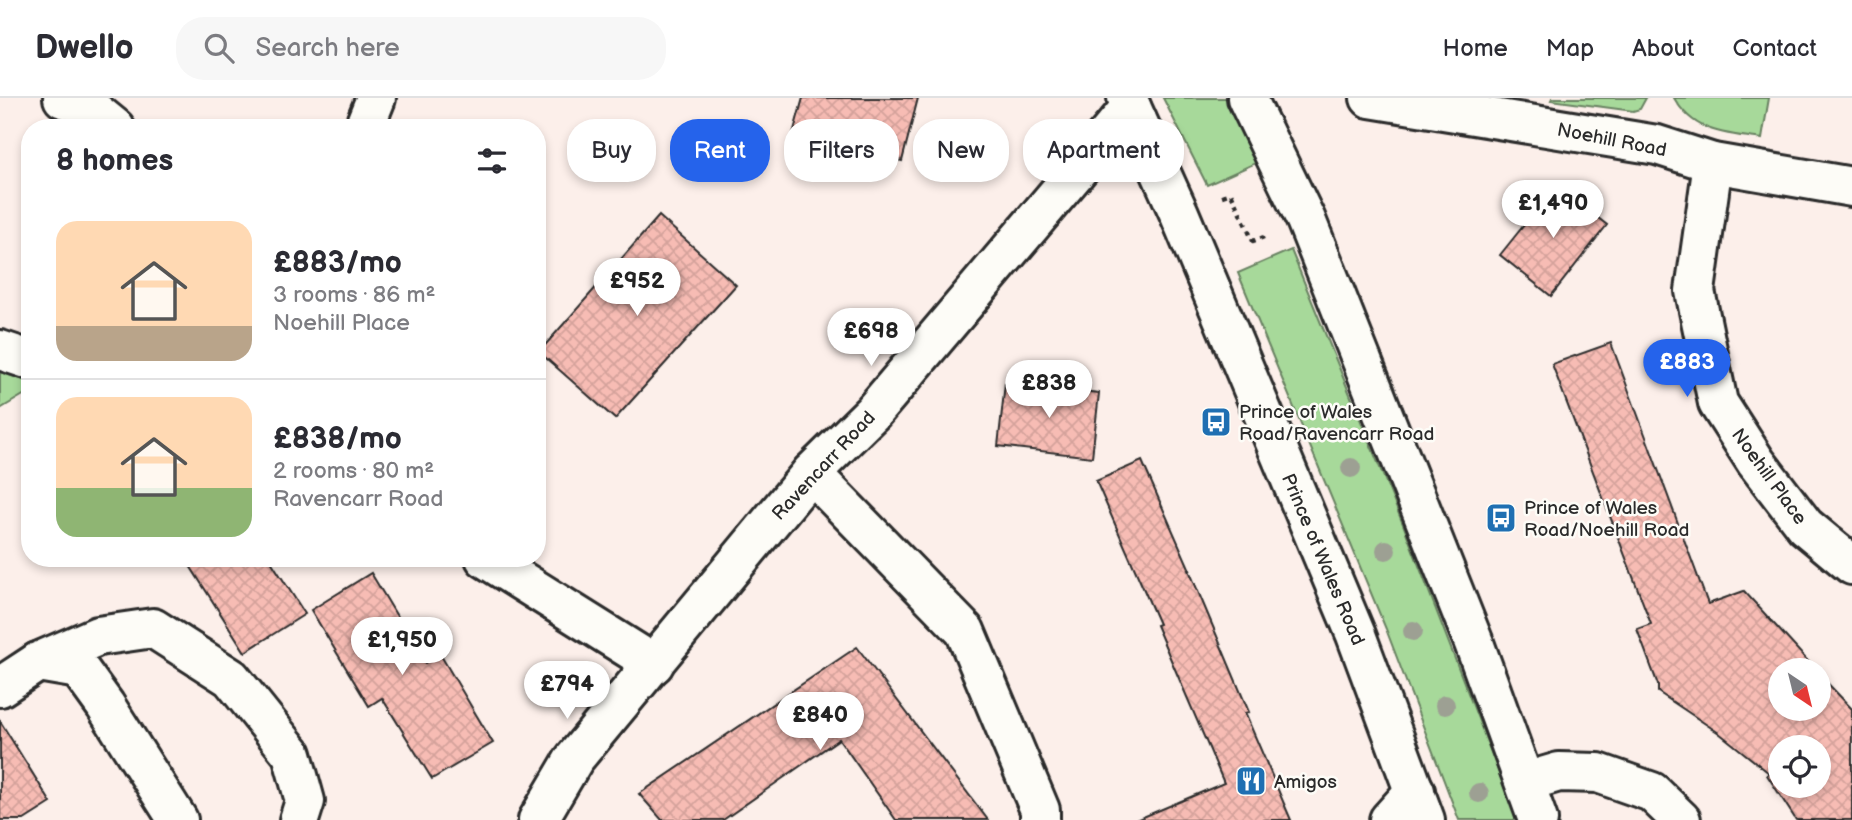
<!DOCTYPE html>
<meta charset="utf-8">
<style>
body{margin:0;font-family:"Balsamiq Sans",sans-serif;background:#f7f7f7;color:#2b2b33;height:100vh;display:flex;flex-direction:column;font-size:26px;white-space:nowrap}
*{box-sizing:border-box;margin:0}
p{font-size:23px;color:#7c7c81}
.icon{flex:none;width:38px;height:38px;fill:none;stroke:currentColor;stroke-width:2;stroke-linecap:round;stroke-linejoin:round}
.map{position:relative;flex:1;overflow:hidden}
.side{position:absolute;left:21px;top:21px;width:525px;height:448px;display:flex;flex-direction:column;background:#fff;border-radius:28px;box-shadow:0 4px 10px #0003}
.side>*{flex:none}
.hud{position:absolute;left:567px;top:21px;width:665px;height:63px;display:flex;gap:14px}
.needle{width:46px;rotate:145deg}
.controls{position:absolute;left:1768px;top:560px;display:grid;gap:14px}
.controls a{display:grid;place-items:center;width:63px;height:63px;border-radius:50%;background:#fff;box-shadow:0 4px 10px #0003;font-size:35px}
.price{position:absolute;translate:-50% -60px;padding:0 16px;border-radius:24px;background:#fff;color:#222;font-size:23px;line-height:46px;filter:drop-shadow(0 2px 4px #0008)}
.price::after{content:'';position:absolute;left:50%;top:42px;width:21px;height:16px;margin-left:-10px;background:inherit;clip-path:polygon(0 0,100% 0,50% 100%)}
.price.selected{background:#2563eb;color:#fff}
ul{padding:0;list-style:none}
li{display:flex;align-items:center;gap:21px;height:175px;padding:0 35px}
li+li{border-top:2px solid #e1e1e2}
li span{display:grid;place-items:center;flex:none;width:196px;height:140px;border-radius:21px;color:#555}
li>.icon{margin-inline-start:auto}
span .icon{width:84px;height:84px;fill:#fffc;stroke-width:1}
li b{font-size:30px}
h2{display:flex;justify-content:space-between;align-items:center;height:84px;padding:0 35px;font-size:30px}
.tag{padding:0 24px;border-radius:28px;background:#fff;box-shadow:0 4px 10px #0003;font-size:24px;line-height:63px}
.tag.selected{background:#2563eb;color:#fff}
header{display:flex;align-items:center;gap:42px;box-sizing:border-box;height:98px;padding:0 35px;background:#fff;border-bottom:2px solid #e1e1e2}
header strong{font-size:33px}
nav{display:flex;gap:38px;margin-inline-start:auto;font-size:24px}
.search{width:490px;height:63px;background:#f7f7f7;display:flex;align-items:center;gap:18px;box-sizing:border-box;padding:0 24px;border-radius:28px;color:#7c7c81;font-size:26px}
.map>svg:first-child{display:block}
.green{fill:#a7d99a;stroke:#698262;stroke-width:2}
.building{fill:url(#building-cross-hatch);stroke:#2b2b2b;stroke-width:2;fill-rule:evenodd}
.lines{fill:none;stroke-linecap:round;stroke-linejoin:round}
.minor-casing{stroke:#2b2b2b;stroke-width:44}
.highway-casing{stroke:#2b2b2b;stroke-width:44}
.path{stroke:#2b2b2b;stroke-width:4.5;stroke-dasharray:5 5;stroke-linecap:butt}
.minor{stroke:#fdfcf7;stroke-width:38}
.highway{stroke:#fdfcf7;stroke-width:38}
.tree{fill:#9da093}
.labels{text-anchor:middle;stroke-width:5;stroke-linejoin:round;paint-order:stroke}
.street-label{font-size:19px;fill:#2b2b2b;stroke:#fdfcf7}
.poi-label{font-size:19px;fill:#2b2b2b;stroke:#fdfcf7;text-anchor:start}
</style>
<header>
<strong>Dwello</strong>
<div class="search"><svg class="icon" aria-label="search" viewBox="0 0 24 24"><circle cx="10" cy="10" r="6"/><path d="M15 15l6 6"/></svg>Search here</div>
<nav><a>Home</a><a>Map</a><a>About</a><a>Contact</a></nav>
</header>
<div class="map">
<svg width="1852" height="722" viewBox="0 0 1852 722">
<defs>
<pattern id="building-cross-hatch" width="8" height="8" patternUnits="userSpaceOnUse" patternTransform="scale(1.75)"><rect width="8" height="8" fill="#f7bcb4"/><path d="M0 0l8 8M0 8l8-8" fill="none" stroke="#d4a29b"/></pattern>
</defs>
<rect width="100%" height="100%" fill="#fcefea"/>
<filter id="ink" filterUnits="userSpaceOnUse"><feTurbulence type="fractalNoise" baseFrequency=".0143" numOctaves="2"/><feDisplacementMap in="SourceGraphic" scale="14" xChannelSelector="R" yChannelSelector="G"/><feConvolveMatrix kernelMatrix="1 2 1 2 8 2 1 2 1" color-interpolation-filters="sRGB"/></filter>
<g filter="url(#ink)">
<g class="green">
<path d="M 1163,0 L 1227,0 L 1258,64 L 1207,87 Z"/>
<path d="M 1552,0 L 1646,0 L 1640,11 L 1633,13 L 1551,2 Z"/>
<path d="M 1674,0 L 1769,0 L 1762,41 C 1725,35 1695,36 1674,0 Z"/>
<path d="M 1291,152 L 1403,426 L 1517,722 L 1459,722 L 1386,531 L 1238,175 Z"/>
<path d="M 0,274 L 30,284 L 30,293 L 0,311 Z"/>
</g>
<g class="building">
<path d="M 803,0 L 918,0 L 902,63 L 793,36 Z"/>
<path d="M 1556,87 L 1607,127 L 1551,198 L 1500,157 Z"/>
<path d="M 659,118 L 736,187 L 615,321 L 539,254 Z"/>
<path d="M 1611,245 L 1708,506 L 1744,493 L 1816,572 L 1780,572 L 1780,611 L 1818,611 L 1818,575 L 1852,611 L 1852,722 L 1796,722 L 1767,677 L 1769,675 L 1719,635 L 1658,594 L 1658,587 L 1637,531 L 1651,526 L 1552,266 ZM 1780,649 L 1818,649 L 1818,688 L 1780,688 Z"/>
<path d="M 1005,285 L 1099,295 L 1092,359 L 998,348 Z"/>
<path d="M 1142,363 L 1190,472 L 1189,472 L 1249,614 L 1245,615 L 1291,722 L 1136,722 L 1224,685 L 1156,527 L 1159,526 L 1096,383 Z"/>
<path d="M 185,460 L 269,460 L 305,516 L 245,554 Z"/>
<path d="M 371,475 L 425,565 L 440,556 L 493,645 L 432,681 L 382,600 L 369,608 L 311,512 Z"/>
<path d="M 857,549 L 988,722 L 896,722 L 839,641 L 723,722 L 662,722 L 639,696 Z"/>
<path d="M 0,623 L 51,705 L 24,722 L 0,722 Z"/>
</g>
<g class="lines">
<g class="minor-casing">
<g id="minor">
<path d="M 63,0 L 88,8 L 115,30"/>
<path d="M 1370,0 L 1657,47 L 1713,65 L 1852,89"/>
<path d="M 364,30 L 376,0"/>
<path d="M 1713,65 L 1695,193 L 1718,305 L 1756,364 L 1805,428 L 1852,467"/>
<path d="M 0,252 L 30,262"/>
<path d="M 811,375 L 965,533 L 1040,712 L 1040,722"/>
<path d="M 485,460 L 654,566"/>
<path d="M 38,564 L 79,571 L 105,607 L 178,722"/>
<path d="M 0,589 L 38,564 L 98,538 L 153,530 L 231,580 L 292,656 L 305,703 L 299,722"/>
<path d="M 1525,684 L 1559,674 L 1598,675 L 1652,694 L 1681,722"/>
<path d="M 538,722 L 574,661 L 811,375 L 873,314 L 1131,9"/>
<path d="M 1389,722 L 1415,693"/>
</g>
</g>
<g class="highway-casing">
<g id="highway">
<path d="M 1127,0 L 1179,115 L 1356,537 L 1425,722"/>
<path d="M 1247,0 L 1306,122 L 1474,545 L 1538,722"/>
</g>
</g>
<path class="path" d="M 1222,98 L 1231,95 L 1253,143 L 1264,139"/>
<use href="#minor" class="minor"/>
<use href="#highway" class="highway"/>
</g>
<g class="tree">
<circle cx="1351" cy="370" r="10"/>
<circle cx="1386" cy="452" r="10"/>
<circle cx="1413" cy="533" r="10"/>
<circle cx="1445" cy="607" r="10"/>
<circle cx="1479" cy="695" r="10"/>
</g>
</g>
<defs>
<g id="bus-square" transform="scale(1.575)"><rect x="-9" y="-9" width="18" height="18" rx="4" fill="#1f6fb2" stroke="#fdfcf7"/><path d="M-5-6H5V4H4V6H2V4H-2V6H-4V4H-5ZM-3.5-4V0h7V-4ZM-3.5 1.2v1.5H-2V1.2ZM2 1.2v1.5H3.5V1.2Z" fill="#fff"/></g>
<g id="restaurant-square" transform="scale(1.575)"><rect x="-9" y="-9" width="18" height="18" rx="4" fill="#1f6fb2" stroke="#fdfcf7"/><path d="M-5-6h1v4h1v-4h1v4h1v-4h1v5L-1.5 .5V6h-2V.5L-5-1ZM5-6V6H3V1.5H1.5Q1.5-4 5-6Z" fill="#fff"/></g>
</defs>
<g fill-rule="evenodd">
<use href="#bus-square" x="1216" y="324"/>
<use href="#bus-square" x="1501" y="420"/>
<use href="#restaurant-square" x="1251" y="683"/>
</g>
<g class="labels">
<g class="street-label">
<text transform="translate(1612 41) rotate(11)" y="7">Noehill Road</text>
<text transform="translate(823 367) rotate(-47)" y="7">Ravencarr Road</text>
<text transform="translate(1770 378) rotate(54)" y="7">Noehill Place</text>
<text transform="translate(1324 461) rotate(67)" y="7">Prince of Wales Road</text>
</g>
<g class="poi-label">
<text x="1239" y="320">Prince of Wales<tspan x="1239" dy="22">Road/Ravencarr Road</tspan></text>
<text x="1524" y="416">Prince of Wales<tspan x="1524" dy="22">Road/Noehill Road</tspan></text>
<text x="1274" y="690">Amigos</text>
</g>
</g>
</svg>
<div class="controls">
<a><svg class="needle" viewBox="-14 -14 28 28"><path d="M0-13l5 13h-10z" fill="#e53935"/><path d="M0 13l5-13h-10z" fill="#7c7c81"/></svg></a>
<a><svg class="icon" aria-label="locate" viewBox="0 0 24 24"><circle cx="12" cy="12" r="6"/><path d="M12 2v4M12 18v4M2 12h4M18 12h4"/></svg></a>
</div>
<b class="price" style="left:1553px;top:142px">£1,490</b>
<b class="price" style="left:637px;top:220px">£952</b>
<b class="price" style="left:871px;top:270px">£698</b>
<b class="price selected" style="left:1687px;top:301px">£883</b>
<b class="price" style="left:1049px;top:322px">£838</b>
<b class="price" style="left:402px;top:579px">£1,950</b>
<b class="price" style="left:567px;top:623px">£794</b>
<b class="price" style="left:820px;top:654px">£840</b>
<div class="hud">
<a class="tag">Buy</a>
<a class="tag selected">Rent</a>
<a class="tag">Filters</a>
<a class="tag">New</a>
<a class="tag">Apartment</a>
</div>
<section class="side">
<h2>8 homes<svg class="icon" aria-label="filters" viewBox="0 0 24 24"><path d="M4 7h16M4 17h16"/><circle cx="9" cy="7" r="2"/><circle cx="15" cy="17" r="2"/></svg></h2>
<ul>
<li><span style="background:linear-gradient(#ffd9b3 75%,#b9a48a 0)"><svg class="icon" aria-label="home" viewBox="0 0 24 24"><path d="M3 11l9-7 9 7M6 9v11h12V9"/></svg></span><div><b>£883/mo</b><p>3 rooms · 86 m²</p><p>Noehill Place</p></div></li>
<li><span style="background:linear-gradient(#ffd9b3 65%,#8fb573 0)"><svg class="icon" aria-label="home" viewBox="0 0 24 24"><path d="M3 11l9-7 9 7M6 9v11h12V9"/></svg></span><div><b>£838/mo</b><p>2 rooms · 80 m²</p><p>Ravencarr Road</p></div></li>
</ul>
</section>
</div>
